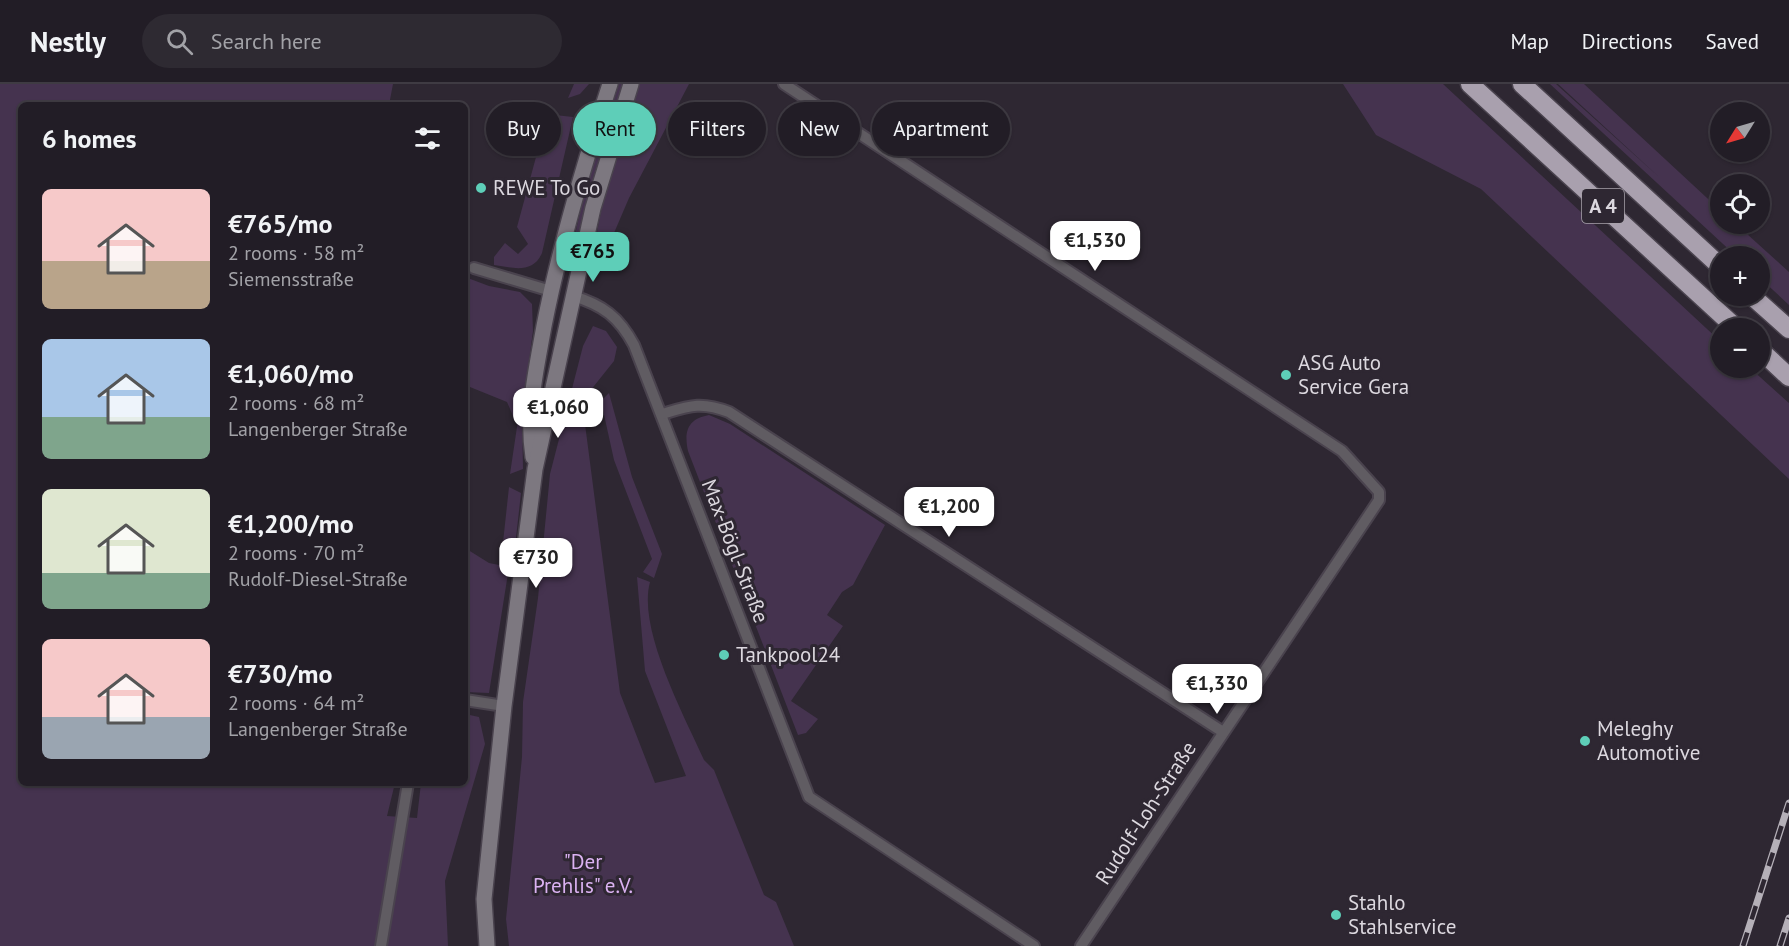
<!DOCTYPE html>
<meta charset="utf-8">
<style>
body{margin:0;font-family:"PT Sans",sans-serif;background:#2e2a32;color:#f1f3f6;height:100vh;display:flex;flex-direction:column;font-size:22px;white-space:nowrap}
*{box-sizing:border-box;margin:0}
p{font-size:20px;color:#a2a2a7}
.icon{flex:none;width:33px;height:33px;fill:none;stroke:currentColor;stroke-width:2;stroke-linecap:round;stroke-linejoin:round}
.map{position:relative;flex:1;overflow:hidden}
.details{position:absolute;left:18px;top:18px;width:450px;height:684px;display:flex;flex-direction:column;background:#221d26;border-radius:9px;box-shadow:0 2px 4px #0004,0 0 0 2px #3f3b43}
.details>*{flex:none}
.banner{position:absolute;left:486px;top:18px;width:570px;height:54px;display:flex;gap:12px}
.needle{width:39px;rotate:233deg}
.tools{position:absolute;left:1710px;top:18px;display:grid;gap:12px}
.tools a{display:grid;place-items:center;width:60px;height:60px;border-radius:50%;background:#221d26;box-shadow:0 2px 4px #0004,0 0 0 2px #3f3b43;font-size:30px}
.price{position:absolute;translate:-50% -51px;padding:0 14px;border-radius:12px;background:#fff;color:#222;font-size:20px;line-height:39px;filter:drop-shadow(0 2px 3px #0008)}
.price::after{content:'';position:absolute;left:50%;top:36px;width:18px;height:14px;margin-left:-9px;background:inherit;clip-path:polygon(0 0,100% 0,50% 100%)}
.price.active{background:#5eceb8;color:#111}
ul{padding:0;list-style:none}
li{display:flex;align-items:center;gap:18px;height:150px;padding:0 24px}
li span{display:grid;place-items:center;flex:none;width:168px;height:120px;border-radius:9px;color:#555}
li>.icon{margin-inline-start:auto}
span .icon{width:72px;height:72px;fill:#fffc;stroke-width:1}
li b{font-size:26px}
h2{display:flex;justify-content:space-between;align-items:center;height:72px;padding:0 24px;font-size:26px}
.pill{padding:0 21px;border-radius:27px;background:#221d26;box-shadow:0 2px 4px #0004,0 0 0 2px #3f3b43;font-size:21px;line-height:54px}
.pill.active{background:#5eceb8;color:#111}
header{display:flex;align-items:center;gap:36px;box-sizing:border-box;height:84px;padding:0 30px;background:#221d26;border-bottom:2px solid #3f3b43}
header strong{font-size:28px}
nav{display:flex;gap:33px;margin-inline-start:auto;font-size:21px}
.search{width:420px;height:54px;background:#2e2a32;display:flex;align-items:center;gap:15px;box-sizing:border-box;padding:0 21px;border-radius:33px;color:#a2a2a7;font-size:22px}
.map>svg:first-child{display:block}
.green{fill:#45334f}
.lines{fill:none;stroke-linecap:round;stroke-linejoin:round}
.street-casing{stroke:#4a434e;stroke-width:14}
.secondary-casing{stroke:#4a434e;stroke-width:18}
.highway-casing{stroke:#4a434e;stroke-width:21}
.street{stroke:#605c62;stroke-width:10}
.secondary{stroke:#7d7880;stroke-width:15}
.highway{stroke:#a9a0ae;stroke-width:18}
.rail-casing{stroke:#b5b0b8;stroke-width:7}
.rail{stroke:#2e2732;stroke-width:4.5;stroke-dasharray:14;stroke-linecap:butt}
.poi-dot{fill:#5eceb8;stroke:#2e2732;stroke-width:2}
.labels{text-anchor:middle;stroke-width:6;stroke-linejoin:round;paint-order:stroke}
.shield{fill:#2e2732;stroke:#a8a3ab;stroke-width:1.5}
.shield-label{font-size:20px;font-weight:bold;fill:#dcd8df}
.poi-label{font-size:21px;fill:#dcd8df;stroke:#2e2732;text-anchor:start}
.street-label{font-size:21px;fill:#dcd8df;stroke:#2e2732}
.park-label{font-size:21px;fill:#dbb2f2;stroke:#2e2732}
</style>
<header>
<strong>Nestly</strong>
<div class="search"><svg class="icon" aria-label="search" viewBox="0 0 24 24"><circle cx="10" cy="10" r="6"/><path d="M15 15l6 6"/></svg>Search here</div>
<nav><a>Map</a><a>Directions</a><a>Saved</a></nav>
</header>
<div class="map">
<svg width="1789" height="862" viewBox="0 0 1789 862">
<rect width="100%" height="100%" fill="#2e2732"/>
<g class="green">
<path d="M 0,0 L 393,0 L 389,21 L 21,21 L 21,699 L 395,699 L 387,732 L 417,734 L 421,699 L 465,699 L 465,630 L 479,633 L 485,660 L 445,797 L 448,862 L 0,862 Z"/>
<path d="M 574,0 L 589,0 L 580,10 L 568,14 Z"/>
<path d="M 619,0 L 623,0 L 594,91 L 575,173 L 570,172 L 586,103 Z"/>
<path d="M 639,0 L 689,0 L 629,114 L 602,177 L 591,178 L 602,123 Z"/>
<path d="M 1343,0 L 1443,0 L 1720,257 L 1720,284 L 1750,284 L 1789,319 L 1789,395 L 1481,105 L 1376,51 Z"/>
<path d="M 1550,0 L 1556,0 L 1659,93 L 1558,0 L 1584,0 L 1720,126 L 1720,140 L 1736,140 L 1789,188 L 1789,221 L 1760,194 L 1760,172 L 1736,172 Z"/>
<path d="M 555,31 L 573,33 L 542,169 C 533,190 513,184 494,181 L 494,173 L 505,159 L 518,170 L 528,160 L 517,143 L 545,40 Z"/>
<path d="M 465,193 L 489,202 L 520,208 L 532,220 L 533,247 L 522,329 L 523,385 L 510,390 L 518,336 L 513,332 L 507,318 L 465,301 Z"/>
<path d="M 593,242 L 606,247 L 617,263 L 614,277 L 582,317 L 620,609 L 655,699 L 686,692 L 645,587 L 637,493 L 650,498 C 637,545 685,633 704,676 L 714,686 L 764,811 L 776,818 L 794,862 L 509,862 L 506,835 L 522,673 L 523,618 L 538,514 L 550,390 L 583,262 Z"/>
<path d="M 609,309 L 632,393 L 662,470 L 654,494 L 643,488 L 652,475 L 614,376 L 601,317 Z"/>
<path d="M 709,331 L 730,340 L 885,441 L 853,501 L 842,508 L 827,531 L 843,542 L 791,617 L 818,635 L 806,649 L 798,651 L 688,367 C 684,348 687,335 709,331 Z"/>
<path d="M 509,403 L 521,409 L 513,481 L 501,477 Z"/>
<path d="M 465,464 L 489,479 L 509,483 L 489,609 L 465,608 Z"/>
</g>
<g class="lines">
<g class="street-casing">
<g id="street">
<path d="M 784,0 L 1342,367 L 1379,408 L 1379,416 L 1081,862"/>
<path d="M 474,184 L 551,207"/>
<path d="M 573,212 C 603,221 619,233 634,261 L 809,713 L 1034,862"/>
<path d="M 662,330 C 689,322 701,317 729,328 L 1223,648"/>
<path d="M 465,616 L 504,622"/>
<path d="M 381,862 L 408,699"/>
</g>
</g>
<g class="secondary-casing">
<g id="secondary">
<path d="M 533,373 C 526,327 536,287 544,242 C 560,160 584,80 610,0"/>
<path d="M 487,862 L 484,815 L 504,622 L 535,385 L 593,124 L 631,0"/>
</g>
</g>
<g class="highway-casing">
<g id="highway">
<path d="M 1470,0 L 1736,244"/>
<path d="M 1522,0 L 1720,182"/>
<path d="M 1752,212 L 1789,245"/>
<path d="M 1760,266 L 1789,293"/>
</g>
</g>
<use href="#street" class="street"/>
<use href="#secondary" class="secondary"/>
<use href="#highway" class="highway"/>
<g class="rail-casing">
<g id="rail">
<path d="M 1743,862 L 1789,719"/>
<path d="M 1780,862 L 1789,834"/>
</g>
</g>
<use href="#rail" class="rail"/>
</g>
<g class="poi-dot">
<circle cx="481" cy="104" r="6"/>
<circle cx="1286" cy="291" r="6"/>
<circle cx="724" cy="571" r="6"/>
<circle cx="1585" cy="657" r="6"/>
<circle cx="1336" cy="831" r="6"/>
</g>
<g class="labels">
<rect class="shield" x="1582" y="105" width="42" height="34" rx="4.5"/>
<g class="shield-label">
<text x="1603" y="129">A 4</text>
</g>
<g class="poi-label">
<text x="493" y="111">REWE To Go</text>
<text x="1298" y="286">ASG Auto<tspan x="1298" dy="24">Service Gera</tspan></text>
<text x="736" y="578">Tankpool24</text>
<text x="1597" y="652">Meleghy<tspan x="1597" dy="24">Automotive</tspan></text>
<text x="1348" y="826">Stahlo<tspan x="1348" dy="24">Stahlservice</tspan></text>
</g>
<g class="street-label">
<text transform="translate(735 467) rotate(69)" y="7">Max-Bögl-Straße</text>
<text transform="translate(1146 729) rotate(-57)" y="7">Rudolf-Loh-Straße</text>
</g>
<g class="park-label">
<text x="583" y="785">"Der<tspan x="583" dy="24">Prehlis" e.V.</tspan></text>
</g>
</g>
</svg>
<div class="tools">
<a><svg class="needle" viewBox="-14 -14 28 28"><path d="M0-13l5 13h-10z" fill="#e53935"/><path d="M0 13l5-13h-10z" fill="#a2a2a7"/></svg></a>
<a><svg class="icon" aria-label="locate" viewBox="0 0 24 24"><circle cx="12" cy="12" r="6"/><path d="M12 2v4M12 18v4M2 12h4M18 12h4"/></svg></a>
<a>+</a>
<a>−</a>
</div>
<b class="price" style="left:1095px;top:188px">€1,530</b>
<b class="price active" style="left:593px;top:199px">€765</b>
<b class="price" style="left:558px;top:355px">€1,060</b>
<b class="price" style="left:949px;top:454px">€1,200</b>
<b class="price" style="left:536px;top:505px">€730</b>
<b class="price" style="left:1217px;top:631px">€1,330</b>
<div class="banner">
<a class="pill">Buy</a>
<a class="pill active">Rent</a>
<a class="pill">Filters</a>
<a class="pill">New</a>
<a class="pill">Apartment</a>
</div>
<section class="details">
<h2>6 homes<svg class="icon" aria-label="filters" viewBox="0 0 24 24"><path d="M4 7h16M4 17h16"/><circle cx="9" cy="7" r="2"/><circle cx="15" cy="17" r="2"/></svg></h2>
<ul>
<li><span style="background:linear-gradient(#f6c9c9 60%,#b9a48a 0)"><svg class="icon" aria-label="home" viewBox="0 0 24 24"><path d="M3 11l9-7 9 7M6 9v11h12V9"/></svg></span><div><b>€765/mo</b><p>2 rooms · 58 m²</p><p>Siemensstraße</p></div></li>
<li><span style="background:linear-gradient(#a9c7e8 65%,#7fa58c 0)"><svg class="icon" aria-label="home" viewBox="0 0 24 24"><path d="M3 11l9-7 9 7M6 9v11h12V9"/></svg></span><div><b>€1,060/mo</b><p>2 rooms · 68 m²</p><p>Langenberger Straße</p></div></li>
<li><span style="background:linear-gradient(#dfe7d0 70%,#7fa58c 0)"><svg class="icon" aria-label="home" viewBox="0 0 24 24"><path d="M3 11l9-7 9 7M6 9v11h12V9"/></svg></span><div><b>€1,200/mo</b><p>2 rooms · 70 m²</p><p>Rudolf-Diesel-Straße</p></div></li>
<li><span style="background:linear-gradient(#f6c9c9 65%,#9aa5b1 0)"><svg class="icon" aria-label="home" viewBox="0 0 24 24"><path d="M3 11l9-7 9 7M6 9v11h12V9"/></svg></span><div><b>€730/mo</b><p>2 rooms · 64 m²</p><p>Langenberger Straße</p></div></li>
</ul>
</section>
</div>
